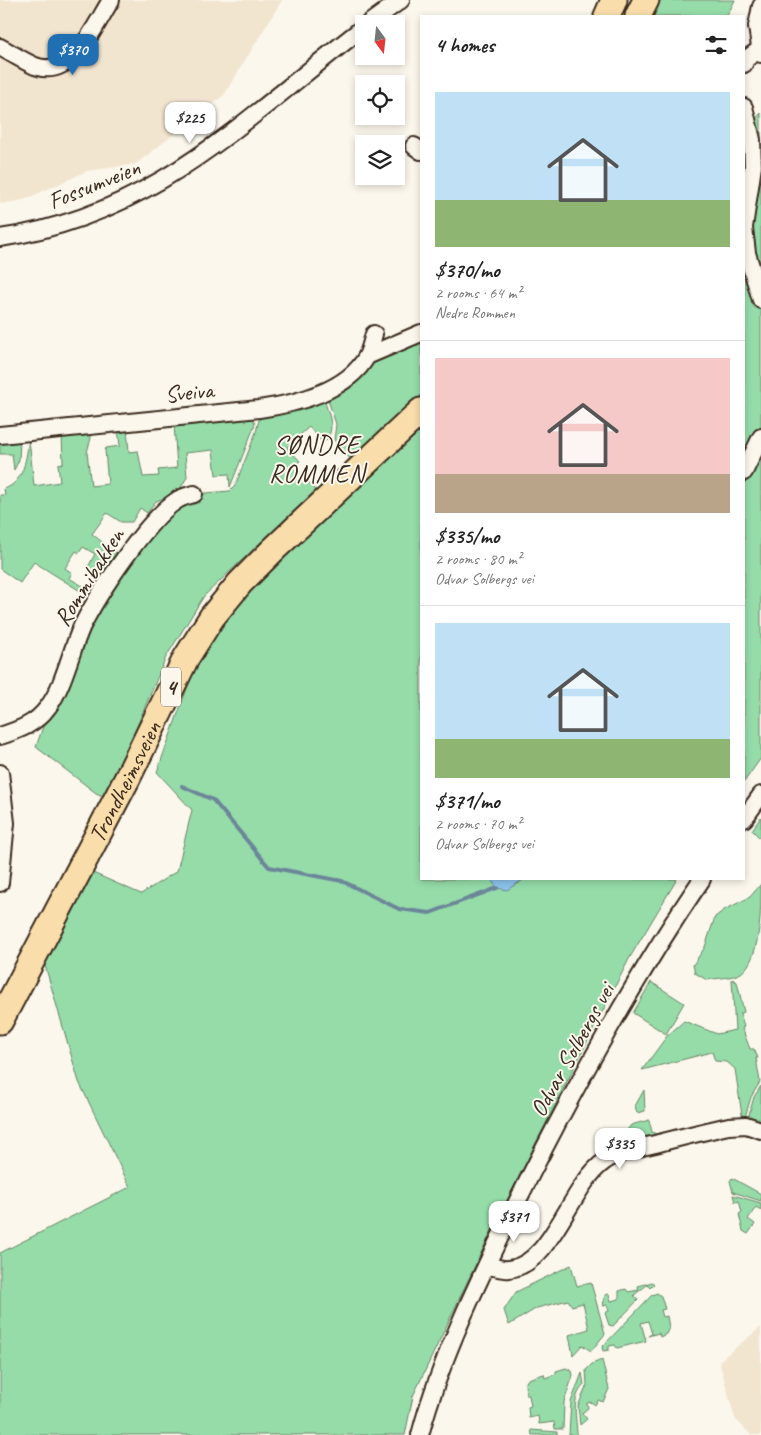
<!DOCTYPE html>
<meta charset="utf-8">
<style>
body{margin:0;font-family:Caveat,sans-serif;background:#f2f2f2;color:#222;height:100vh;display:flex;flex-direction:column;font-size:19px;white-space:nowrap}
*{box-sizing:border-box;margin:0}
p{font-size:16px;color:#767676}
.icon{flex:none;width:28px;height:28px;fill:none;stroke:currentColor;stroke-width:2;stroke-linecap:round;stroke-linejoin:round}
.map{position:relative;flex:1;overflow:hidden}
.drawer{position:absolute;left:420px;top:15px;width:325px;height:865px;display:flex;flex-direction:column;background:#fff;border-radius:0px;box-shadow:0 2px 8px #0003}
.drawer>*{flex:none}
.needle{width:32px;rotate:165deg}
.tools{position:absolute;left:355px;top:15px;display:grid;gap:10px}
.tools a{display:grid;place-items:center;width:50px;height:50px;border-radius:0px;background:#fff;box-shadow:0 2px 8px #0003;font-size:25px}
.price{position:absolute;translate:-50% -42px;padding:0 11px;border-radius:10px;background:#fff;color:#222;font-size:16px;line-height:32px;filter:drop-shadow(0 1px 2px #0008)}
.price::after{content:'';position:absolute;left:50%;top:30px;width:15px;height:11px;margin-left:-8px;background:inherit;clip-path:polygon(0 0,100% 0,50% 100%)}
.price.current{background:#1f6fb2;color:#fff}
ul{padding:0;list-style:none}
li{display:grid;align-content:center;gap:10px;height:265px;padding:0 15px}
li+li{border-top:1px solid #e0e0e0}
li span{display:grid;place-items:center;height:155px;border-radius:0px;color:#555}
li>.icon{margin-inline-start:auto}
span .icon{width:90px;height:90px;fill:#fffc;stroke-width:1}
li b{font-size:21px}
h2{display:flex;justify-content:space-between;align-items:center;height:60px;padding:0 15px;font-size:21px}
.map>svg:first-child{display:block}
.built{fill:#f2e5d0}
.green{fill:#95dca9;stroke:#688364}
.water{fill:#8dc4eb;stroke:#6c8699}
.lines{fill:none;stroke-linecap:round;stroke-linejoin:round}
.stream{stroke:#6c8699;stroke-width:4}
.minor-casing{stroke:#3b2a1e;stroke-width:20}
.highway-casing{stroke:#3b2a1e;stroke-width:29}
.minor{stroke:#fbf7ec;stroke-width:16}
.highway{stroke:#f9deab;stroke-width:25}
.labels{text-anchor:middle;stroke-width:4;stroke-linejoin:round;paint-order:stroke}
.shield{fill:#fbf7ec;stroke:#75685c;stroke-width:1}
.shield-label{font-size:22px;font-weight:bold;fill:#3b2a1e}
.street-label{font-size:24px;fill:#3b2a1e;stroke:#fbf7ec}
.neighbourhood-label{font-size:25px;letter-spacing:1px;fill:#3b2a1e;stroke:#fbf7ec}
</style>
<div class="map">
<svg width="761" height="1435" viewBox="0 0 761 1435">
<rect width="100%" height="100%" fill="#fbf7ec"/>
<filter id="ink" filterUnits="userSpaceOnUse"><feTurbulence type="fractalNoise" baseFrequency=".02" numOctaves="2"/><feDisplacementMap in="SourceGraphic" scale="10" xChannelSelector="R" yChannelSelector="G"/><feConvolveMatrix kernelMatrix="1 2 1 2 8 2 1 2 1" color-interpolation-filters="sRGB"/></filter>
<g filter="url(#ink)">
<g class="built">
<path d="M 0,0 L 282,0 L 224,95 L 136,164 L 87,171 L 24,200 L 0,204 Z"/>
<path d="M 761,1327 L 761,1435 L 751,1435 L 735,1419 L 719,1361 Z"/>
</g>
<g class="green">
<path d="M 652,0 L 735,0 L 727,16 L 644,16 Z"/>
<path d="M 761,113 L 761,758 L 744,782 L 744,133 Z"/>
<path d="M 421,333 L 421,396 L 351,460 L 334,440 L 336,424 L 325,391 Z"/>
<path d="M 323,397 C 328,413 338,430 323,443 L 309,427 L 287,447 L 300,461 L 294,466 L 316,490 L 204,596 L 166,657 L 107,798 L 96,793 L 36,747 L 50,706 L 109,581 L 88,567 L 95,554 L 83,547 L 79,553 L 76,551 L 65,568 L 72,573 L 69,578 L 88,589 L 85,594 L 34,562 L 20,583 L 0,569 L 0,495 L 5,495 L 4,489 C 25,482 26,457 29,439 L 34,486 L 60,482 L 58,464 L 63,463 L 62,435 L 91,432 L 91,438 L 87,452 L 91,486 L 108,484 L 105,450 L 106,448 L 120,446 L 118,428 L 127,428 L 129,452 L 138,451 L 143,477 L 159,476 L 158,470 L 177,468 L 174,424 L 252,416 L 255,424 L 252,432 L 230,487 L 229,474 L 216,475 L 213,450 L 185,453 L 187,477 L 178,493 L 156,501 L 147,513 L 140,508 L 132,522 L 121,522 L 107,513 L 92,534 L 124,559 L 148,528 L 194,494 L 230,491 L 235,486 L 256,432 L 261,412 Z"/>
<path d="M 421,429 L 421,879 L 491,879 L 497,888 L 518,884 L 524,879 L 677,879 L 629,959 L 492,1230 L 413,1396 L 405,1435 L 0,1435 L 0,1253 L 130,1187 L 79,1082 L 44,962 L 93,873 L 141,894 L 177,871 L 192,810 L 157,772 L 208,630 L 313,522 Z"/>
<path d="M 20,440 L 19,460 L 14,470 L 12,454 L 0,454 L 0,441 Z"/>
<path d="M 761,817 L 761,837 L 759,837 L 752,830 Z"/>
<path d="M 761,884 C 761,908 761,959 741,973 C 732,978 717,978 707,980 L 695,973 L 693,965 L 705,947 L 715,917 L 724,910 L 750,897 Z"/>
<path d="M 732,979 L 737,982 L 744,1012 L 740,1014 L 744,1027 L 742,1028 L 750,1049 L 754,1049 L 758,1058 L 756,1058 L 760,1082 L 751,1097 L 745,1117 L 742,1115 L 735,1069 L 727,1062 L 715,1061 L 712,1052 L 642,1070 L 667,1036 L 684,1021 L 717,1034 L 735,1030 Z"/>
<path d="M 651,982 L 684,1003 L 666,1034 L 633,1013 Z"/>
<path d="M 761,1086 L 761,1123 L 748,1118 L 754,1097 Z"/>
<path d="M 644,1090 L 645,1111 L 637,1113 L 635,1106 Z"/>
<path d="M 649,1120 L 652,1132 L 661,1136 L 617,1149 L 615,1146 L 631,1125 Z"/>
<path d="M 732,1178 L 761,1194 L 761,1201 L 733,1192 L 730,1181 Z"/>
<path d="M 733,1195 L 761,1203 L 761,1210 L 756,1207 L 748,1219 L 755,1224 L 748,1234 L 743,1231 L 739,1214 L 742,1212 L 739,1201 L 735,1202 Z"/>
<path d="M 571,1265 L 577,1286 L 591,1283 L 605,1334 L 591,1351 L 582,1345 L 573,1355 L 569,1335 L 589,1329 L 583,1303 L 572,1306 L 568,1300 L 537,1308 L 509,1325 L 504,1310 L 516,1292 Z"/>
<path d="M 652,1282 L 654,1284 L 650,1288 L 647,1285 L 634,1295 L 638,1300 L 613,1326 L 609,1325 L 605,1313 L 609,1311 L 607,1305 L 603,1306 L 605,1295 L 609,1294 L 611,1301 L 619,1299 L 619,1291 L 626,1289 L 628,1292 L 639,1290 L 638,1286 Z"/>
<path d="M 657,1293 L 661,1296 L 665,1309 L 661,1310 L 663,1317 L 667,1316 L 669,1328 L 666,1334 L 660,1337 L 659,1333 L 648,1336 L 652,1334 L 648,1321 L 641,1323 L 646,1341 L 617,1348 L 615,1345 L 609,1346 L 609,1350 L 603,1351 L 602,1347 L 652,1295 Z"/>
<path d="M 602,1360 L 609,1389 L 603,1402 L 598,1400 L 595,1405 L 591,1402 L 587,1403 L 588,1408 L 582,1413 L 587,1419 L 580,1425 L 578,1406 L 587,1385 L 586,1370 L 592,1364 Z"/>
<path d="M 566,1368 L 572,1371 L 573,1375 L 564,1402 L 563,1429 L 555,1429 L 554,1422 L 539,1424 L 538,1416 L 529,1418 L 528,1407 L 531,1406 L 529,1395 L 526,1395 L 525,1384 L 528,1379 L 544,1374 L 545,1378 L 556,1374 L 556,1371 Z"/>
<path d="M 582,1373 L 584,1385 C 570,1398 577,1419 577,1435 L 569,1435 L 571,1402 Z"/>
<path d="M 531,1430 L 557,1432 L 557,1435 L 532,1435 Z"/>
</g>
<path class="water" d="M 491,879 L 524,879 L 507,890 L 497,888 Z"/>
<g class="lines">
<path class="stream" d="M 182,786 L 213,800 L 269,867 L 342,881 L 399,909 L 430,913 L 497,888"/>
<g class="minor-casing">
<g id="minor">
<path d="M 761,6 L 757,26 L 761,54"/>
<path d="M 368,24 L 401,0"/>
<path d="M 0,47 C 11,53 23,61 35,66 C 73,80 95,25 111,0"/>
<path d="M 744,64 L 746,59 L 759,50"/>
<path d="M 744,107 L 752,140 L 753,166 L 744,227"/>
<path d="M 414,146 L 421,151"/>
<path d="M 744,228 L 747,253 L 761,300"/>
<path d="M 0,238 C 156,215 245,118 364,27"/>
<path d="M 367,356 L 421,333"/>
<path d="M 0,435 L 259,409 C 295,404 348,391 367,356 C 370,350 372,341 374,334"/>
<path d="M 744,472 L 761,437"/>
<path d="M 0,736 C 19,730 36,724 48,707 C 63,688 71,650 82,626 C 98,594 147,520 176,501 C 181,497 187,496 194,494"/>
<path d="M 0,773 L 6,823 L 0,883"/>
<path d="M 744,819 L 761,795"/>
<path d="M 487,1265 C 494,1267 502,1270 509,1269 C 553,1264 570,1185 605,1161 C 620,1150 641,1148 659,1143 C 682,1137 705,1131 729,1126 L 746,1125 L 761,1130"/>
<path d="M 420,1435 C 441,1356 483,1271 519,1198 C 574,1088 633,980 702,879"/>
</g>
</g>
<g class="highway-casing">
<g id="highway">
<path d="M 607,16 L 614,0"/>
<path d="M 638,16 L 646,0"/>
<path id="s1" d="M 0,1021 L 127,779 L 186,658 L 212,617 L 240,583 L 274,549 L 421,411"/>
</g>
</g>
<use href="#minor" class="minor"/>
<use href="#highway" class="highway"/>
</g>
</g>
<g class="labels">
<rect class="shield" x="161" y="667.5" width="20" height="39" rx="4"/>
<g class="shield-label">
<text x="171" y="695">4</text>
</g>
<g class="street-label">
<text transform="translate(94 184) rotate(-22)" y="8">Fossumveien</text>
<text transform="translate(189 392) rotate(-6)" y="8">Sveiva</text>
<text transform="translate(89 577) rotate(-58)" y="8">Rommibakken</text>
<text dy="8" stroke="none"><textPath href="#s1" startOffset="270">Trondheimsveien</textPath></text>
<text transform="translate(572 1050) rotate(-61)" y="8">Odvar Solbergs vei</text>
</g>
<g class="neighbourhood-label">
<text x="317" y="453">SØNDRE<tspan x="317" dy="29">ROMMEN</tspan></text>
</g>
</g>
</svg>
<div class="tools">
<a><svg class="needle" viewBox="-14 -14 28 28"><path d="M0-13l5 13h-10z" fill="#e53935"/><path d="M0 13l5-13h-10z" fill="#767676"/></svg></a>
<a><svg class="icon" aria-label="locate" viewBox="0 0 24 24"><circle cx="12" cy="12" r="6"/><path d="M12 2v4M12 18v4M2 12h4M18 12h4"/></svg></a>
<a><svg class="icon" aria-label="layers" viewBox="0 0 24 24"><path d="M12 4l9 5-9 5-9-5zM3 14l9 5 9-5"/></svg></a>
</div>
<b class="price current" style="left:73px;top:76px">$370</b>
<b class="price" style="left:190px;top:144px">$225</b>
<b class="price" style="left:620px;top:1170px">$335</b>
<b class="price" style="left:514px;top:1243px">$371</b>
<section class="drawer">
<h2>4 homes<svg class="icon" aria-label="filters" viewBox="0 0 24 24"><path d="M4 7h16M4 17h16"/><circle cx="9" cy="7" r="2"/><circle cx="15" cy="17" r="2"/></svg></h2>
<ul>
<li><span style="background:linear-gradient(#bfe0f5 70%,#8fb573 0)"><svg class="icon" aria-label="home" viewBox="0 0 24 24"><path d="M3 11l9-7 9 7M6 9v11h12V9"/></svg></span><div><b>$370/mo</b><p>2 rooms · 64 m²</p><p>Nedre Rommen</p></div></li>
<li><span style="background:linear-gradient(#f6c9c9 75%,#b9a48a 0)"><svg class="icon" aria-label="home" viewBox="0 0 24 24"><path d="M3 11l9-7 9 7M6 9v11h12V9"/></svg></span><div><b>$335/mo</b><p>2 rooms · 80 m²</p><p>Odvar Solbergs vei</p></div></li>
<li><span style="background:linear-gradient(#bfe0f5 75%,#8fb573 0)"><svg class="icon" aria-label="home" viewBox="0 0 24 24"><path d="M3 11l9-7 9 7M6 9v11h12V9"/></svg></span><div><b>$371/mo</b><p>2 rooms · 70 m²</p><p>Odvar Solbergs vei</p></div></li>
</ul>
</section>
</div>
